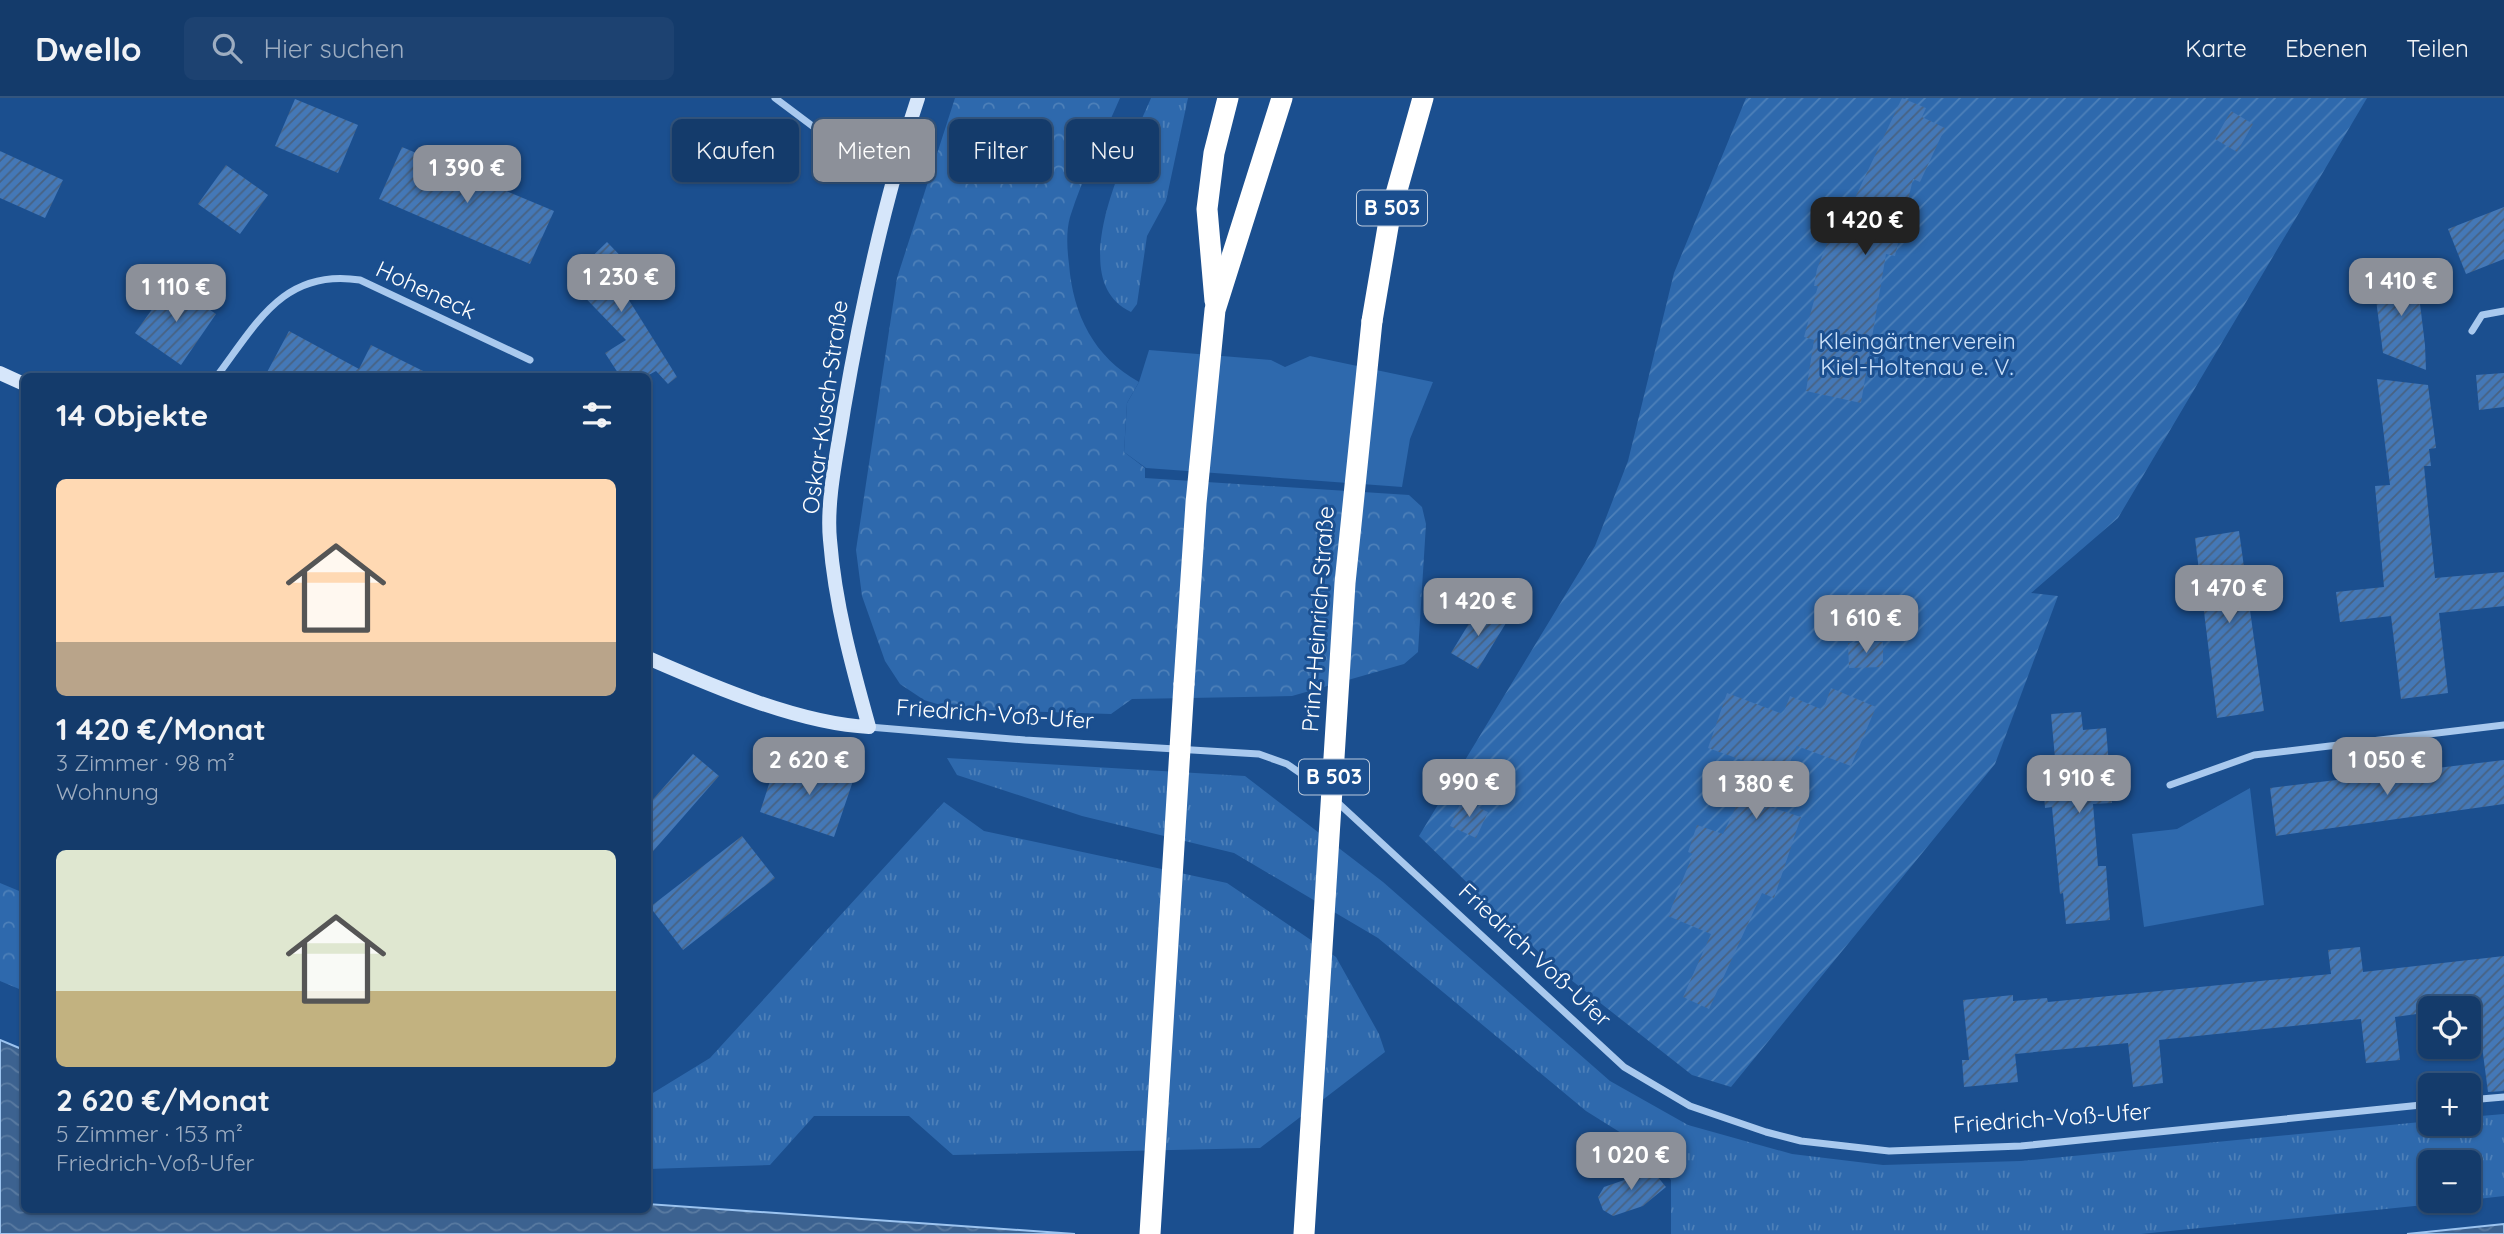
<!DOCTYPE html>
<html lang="de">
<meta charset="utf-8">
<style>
body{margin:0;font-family:Quicksand,sans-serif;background:#1d4271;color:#f1f3f6;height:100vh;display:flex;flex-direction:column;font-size:26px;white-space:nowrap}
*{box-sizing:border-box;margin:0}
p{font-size:23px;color:#9dadc1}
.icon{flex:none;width:38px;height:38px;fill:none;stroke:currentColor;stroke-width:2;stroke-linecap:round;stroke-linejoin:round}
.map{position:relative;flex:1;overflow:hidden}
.details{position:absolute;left:21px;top:275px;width:630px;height:840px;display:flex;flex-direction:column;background:#143b6b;border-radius:10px;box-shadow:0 2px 5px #0004,0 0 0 2px #33557e}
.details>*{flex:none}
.hud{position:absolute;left:672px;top:21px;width:665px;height:63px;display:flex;gap:14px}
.fabs{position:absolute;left:2418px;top:898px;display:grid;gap:14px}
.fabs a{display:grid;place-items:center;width:63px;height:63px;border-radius:10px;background:#143b6b;box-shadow:0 2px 5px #0004,0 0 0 2px #33557e;font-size:35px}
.price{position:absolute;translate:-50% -60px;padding:0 16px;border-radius:14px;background:#8c9099;color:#fff;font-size:23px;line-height:46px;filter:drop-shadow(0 2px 4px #0008)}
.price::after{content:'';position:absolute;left:50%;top:42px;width:21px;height:16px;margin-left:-10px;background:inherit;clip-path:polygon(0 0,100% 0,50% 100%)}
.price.selected{background:#222;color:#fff}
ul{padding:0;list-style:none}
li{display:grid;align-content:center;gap:14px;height:371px;padding:0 35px}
li span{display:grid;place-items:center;height:217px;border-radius:10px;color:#555}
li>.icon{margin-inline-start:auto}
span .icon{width:126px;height:126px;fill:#fffc;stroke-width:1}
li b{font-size:30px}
h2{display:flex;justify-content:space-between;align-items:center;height:84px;padding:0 35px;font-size:30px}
.chip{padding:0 24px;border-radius:10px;background:#143b6b;box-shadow:0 2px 5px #0004,0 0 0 2px #33557e;font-size:24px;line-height:63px}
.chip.selected{background:#8c9099;color:#fff}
header{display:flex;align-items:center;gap:42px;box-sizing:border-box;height:98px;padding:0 35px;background:#143b6b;border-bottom:2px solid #33557e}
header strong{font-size:33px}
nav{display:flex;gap:38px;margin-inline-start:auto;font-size:24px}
.search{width:490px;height:63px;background:#1d4271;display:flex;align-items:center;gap:18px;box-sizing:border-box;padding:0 24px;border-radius:10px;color:#9dadc1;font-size:26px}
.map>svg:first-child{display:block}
.grass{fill:url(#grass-tufts)}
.forest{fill:url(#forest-crowns)}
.park{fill:#2e69ad}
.garden{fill:url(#garden-furrows)}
.water{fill:url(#water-waves);stroke:#9cc4f0;stroke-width:2}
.building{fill:url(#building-hatch)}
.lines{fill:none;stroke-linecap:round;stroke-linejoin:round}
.street{stroke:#a9c9ee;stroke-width:7}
.secondary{stroke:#d6e6fa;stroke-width:14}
.highway{stroke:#fff;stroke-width:21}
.highway-bridge{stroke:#fff;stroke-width:21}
.labels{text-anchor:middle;stroke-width:6;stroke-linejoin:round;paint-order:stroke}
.shield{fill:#1b4f8f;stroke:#bbcadd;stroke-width:2}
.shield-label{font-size:21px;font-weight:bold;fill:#fff}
.street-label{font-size:23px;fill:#fff;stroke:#1b4f8f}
.park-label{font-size:23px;fill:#cfe3fa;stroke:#1b4f8f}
</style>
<header>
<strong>Dwello</strong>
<div class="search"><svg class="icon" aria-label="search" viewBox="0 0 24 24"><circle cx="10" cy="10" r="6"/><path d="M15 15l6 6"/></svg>Hier suchen</div>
<nav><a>Karte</a><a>Ebenen</a><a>Teilen</a></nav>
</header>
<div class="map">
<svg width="2504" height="1136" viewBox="0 0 2504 1136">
<defs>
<pattern id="grass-tufts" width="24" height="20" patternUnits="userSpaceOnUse" patternTransform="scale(1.75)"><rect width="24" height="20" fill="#2e69ad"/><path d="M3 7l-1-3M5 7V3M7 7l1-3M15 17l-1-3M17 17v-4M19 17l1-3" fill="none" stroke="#4d80b9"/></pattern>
<pattern id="forest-crowns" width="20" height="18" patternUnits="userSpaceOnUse" patternTransform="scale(1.75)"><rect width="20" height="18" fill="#2e69ad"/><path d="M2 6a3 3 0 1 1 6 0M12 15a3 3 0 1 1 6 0" fill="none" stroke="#4d80b9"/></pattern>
<pattern id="garden-furrows" width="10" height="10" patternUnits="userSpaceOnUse" patternTransform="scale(1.75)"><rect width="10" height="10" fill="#2e69ad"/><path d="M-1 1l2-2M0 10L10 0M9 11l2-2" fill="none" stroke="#4d80b9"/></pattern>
<pattern id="water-waves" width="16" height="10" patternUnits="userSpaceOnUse" patternTransform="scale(1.75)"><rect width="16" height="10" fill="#3c6290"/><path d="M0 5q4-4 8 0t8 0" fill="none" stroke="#597aa1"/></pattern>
<pattern id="building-hatch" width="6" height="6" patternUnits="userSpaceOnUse" patternTransform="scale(1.75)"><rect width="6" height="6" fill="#4478b7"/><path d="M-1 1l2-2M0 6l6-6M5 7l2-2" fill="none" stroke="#486282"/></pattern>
</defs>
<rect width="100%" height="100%" fill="#1b4f8f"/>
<g class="grass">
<path d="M 1151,0 L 1188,0 L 1166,103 L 1147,138 L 1137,206 L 1131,214 C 1060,181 1131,48 1151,0 Z"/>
<path d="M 947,660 L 1245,678 L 1383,784 L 1610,983 L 1688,1027 L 1792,1056 L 1883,1067 L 2021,1063 L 2431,1023 L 2469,1026 L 2469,1019 L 2504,1016 L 2504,1098 L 2469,1102 L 2469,1064 L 2431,1064 L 2431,1102 L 2463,1103 L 2141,1136 L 1671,1136 L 1671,1082 L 1642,1048 L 1586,1013 L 1378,840 L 1234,755 L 1082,718 L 957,677 Z"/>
<path d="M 944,704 L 984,733 L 1227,785 L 1336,859 L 1379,936 L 1385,954 L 1260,1050 L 953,1057 L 909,1018 L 814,1018 L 770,1067 L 648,1071 L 648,998 L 710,960 Z"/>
</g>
<g class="forest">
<path d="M 955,0 L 1120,0 C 1103,39 1083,78 1070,119 C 1066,133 1067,151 1069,166 C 1073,217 1094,259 1139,284 L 1127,305 L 1124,354 L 1145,370 L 1145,380 L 1409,397 L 1422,409 L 1426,426 L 1418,554 L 1404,566 L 1292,598 L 1132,601 L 1111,616 L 954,611 L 924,602 L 900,586 L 885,563 L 862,498 L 856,452 L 897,180 Z"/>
<path d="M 0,785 L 24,795 L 24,893 L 0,883 Z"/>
</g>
<g class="park">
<path d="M 1149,252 L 1271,262 L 1285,269 L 1310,258 L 1433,284 L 1410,341 L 1402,389 L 1146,370 L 1124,354 L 1127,305 L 1139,284 Z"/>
<path d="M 2250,690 L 2264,807 L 2144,829 L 2132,736 L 2177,731 Z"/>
</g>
<path class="garden" d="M 1746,0 L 2367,0 L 2118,420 L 2031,495 L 2058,498 L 1995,666 L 1731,989 L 1692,977 L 1552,867 L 1419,738 L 1595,448 L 1628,363 L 1674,175 Z"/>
<g class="water">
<path d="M 0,942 L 24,952 L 24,1111 L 648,1111 L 648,1106 L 1075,1136 L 0,1136 Z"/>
<path d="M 2504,1126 L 2504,1136 L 2407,1136 Z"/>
</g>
<g class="building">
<path d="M 1902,0 L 1926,10 L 1922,19 L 1945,30 L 1920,84 L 1913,81 L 1895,158 L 1886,156 L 1861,305 L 1806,293 L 1814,242 L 1804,239 L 1818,188 L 1814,188 L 1817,171 L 1832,133 L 1838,136 Z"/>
<path d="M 295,1 L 358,27 L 338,75 L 275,48 Z"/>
<path d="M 2231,13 L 2253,26 L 2237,54 L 2215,41 Z"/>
<path d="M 402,49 L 554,113 L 530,166 L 379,101 Z"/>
<path d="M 0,53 L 63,82 L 45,120 L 0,100 Z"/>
<path d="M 226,67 L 268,97 L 240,136 L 198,106 Z"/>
<path d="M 2504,109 L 2504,161 L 2466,176 L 2448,131 Z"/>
<path d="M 607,144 L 644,182 L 627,199 L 677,279 L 668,286 L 656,273 L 647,278 L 620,278 L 605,255 L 626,242 L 568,182 Z"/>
<path d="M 2416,173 L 2425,247 L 2426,272 L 2383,255 L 2373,179 Z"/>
<path d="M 171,185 L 216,216 L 181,267 L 135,235 Z"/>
<path d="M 289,233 L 359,271 L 371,247 L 433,278 L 265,278 Z"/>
<path d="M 2504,275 L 2504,309 L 2479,312 L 2476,277 Z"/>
<path d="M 2377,281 L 2428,287 L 2436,350 L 2429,351 L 2431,368 L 2424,368 L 2435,480 L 2504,474 L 2504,508 L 2439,515 L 2448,595 L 2401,601 L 2391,518 L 2340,524 L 2336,494 L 2384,489 L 2375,388 L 2390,387 Z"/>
<path d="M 2239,433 L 2264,613 L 2217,620 L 2195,440 Z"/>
<path d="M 1479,509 L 1506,525 L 1478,571 L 1451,555 Z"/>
<path d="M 1883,544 L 1883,569 L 1849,570 L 1848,545 Z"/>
<path d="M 1831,590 L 1876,609 L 1851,668 L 1797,648 L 1770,709 L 1801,719 L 1774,800 L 1762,795 L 1709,911 L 1683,899 L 1711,836 L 1668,818 L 1693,756 L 1688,754 L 1697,727 L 1723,736 L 1756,667 L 1708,650 L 1727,595 L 1783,616 L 1790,598 L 1823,612 Z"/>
<path d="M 2081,614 L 2083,632 L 2106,630 L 2112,705 L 2093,706 L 2098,768 L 2106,768 L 2110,822 L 2066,826 L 2063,795 L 2060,796 L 2052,709 L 2045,710 L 2042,672 L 2056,671 L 2051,616 Z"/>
<path d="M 693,656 L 719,678 L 648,759 L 648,707 Z"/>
<path d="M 785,662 L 819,674 L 822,665 L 855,677 L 834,739 L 760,714 L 770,683 L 777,685 Z"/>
<path d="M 2504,662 L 2504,706 L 2276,738 L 2270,690 Z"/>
<path d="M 1462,702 L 1488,714 L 1476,740 L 1450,728 Z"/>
<path d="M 742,738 L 775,780 L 683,852 L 650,809 Z"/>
<path d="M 2360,849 L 2363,874 L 2504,858 L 2504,993 L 2488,994 L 2477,910 L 2431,910 L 2431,914 L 2395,919 L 2400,962 L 2366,965 L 2361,921 L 2159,942 L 2163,985 L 2133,989 L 2128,945 L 2015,956 L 2018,984 L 1964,989 L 1962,962 L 1969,962 L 1963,902 L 2013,897 L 2013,903 L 2047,900 L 2048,904 L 2331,876 L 2328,852 Z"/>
<path d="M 1647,1066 L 1666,1089 L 1643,1108 L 1613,1118 L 1603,1112 L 1598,1099 L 1604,1089 L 1630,1080 Z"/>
</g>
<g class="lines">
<g class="street">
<path d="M 775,0 L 855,60 L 892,79"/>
<path d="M 2472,233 L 2482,217 L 2504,213"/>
<path d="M 217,278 C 257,225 284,170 360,182 L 530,262"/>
<path d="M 869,629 L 1025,642 L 1259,656 L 1287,666 L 1323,691 L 1624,969 L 1690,1008 L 1766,1034 L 1801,1043 L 1889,1053 L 2021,1048 L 2431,1006"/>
<path d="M 2170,687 L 2254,657 L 2504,627"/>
<path d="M 2469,1002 L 2504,999"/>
</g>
<g class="secondary">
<path d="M 0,275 L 24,286"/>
<path d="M 648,560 C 712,588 800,626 869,629 C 852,568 835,506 830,442 C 826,402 838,351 844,310 C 862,205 884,102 918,0"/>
</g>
<g class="highway">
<path d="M 1215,203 L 1207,111 L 1214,55 L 1228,0"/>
<path d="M 1372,223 L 1390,117 L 1423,0"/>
<path d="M 1184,586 L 1196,405 L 1215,212 L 1282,0"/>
</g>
<g class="highway-bridge">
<path d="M 1150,1136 L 1184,586"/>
<path d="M 1304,1136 L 1345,485 L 1372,223"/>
</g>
</g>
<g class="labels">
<g class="shield">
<rect x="1357" y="92.5" width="70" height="35" rx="5"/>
<rect x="1299" y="661.5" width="70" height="35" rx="5"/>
</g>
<g class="shield-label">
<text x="1392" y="117">B 503</text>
<text x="1334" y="686">B 503</text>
</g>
<g class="street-label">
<text transform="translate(426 192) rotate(25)" y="8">Hoheneck</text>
<text transform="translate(825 309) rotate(-82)" y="8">Oskar-Kusch-Straße</text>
<text transform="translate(1318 521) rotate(-86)" y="8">Prinz-Heinrich-Straße</text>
<text transform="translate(995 616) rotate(4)" y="8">Friedrich-Voß-Ufer</text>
<text transform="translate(1535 857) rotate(43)" y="8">Friedrich-Voß-Ufer</text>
<text transform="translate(2052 1020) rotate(-4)" y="8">Friedrich-Voß-Ufer</text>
</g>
<g class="park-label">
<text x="1917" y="251">Kleingärtnerverein<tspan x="1917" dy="26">Kiel-Holtenau e. V.</tspan></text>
</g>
</g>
</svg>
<div class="fabs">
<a><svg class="icon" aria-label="locate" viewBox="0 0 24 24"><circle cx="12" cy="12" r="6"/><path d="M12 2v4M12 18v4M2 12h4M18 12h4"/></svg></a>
<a>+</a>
<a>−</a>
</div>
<b class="price" style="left:467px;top:107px">1 390 €</b>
<b class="price selected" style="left:1865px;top:159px">1 420 €</b>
<b class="price" style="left:621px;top:216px">1 230 €</b>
<b class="price" style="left:2401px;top:220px">1 410 €</b>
<b class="price" style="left:176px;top:226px">1 110 €</b>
<b class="price" style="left:2229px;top:527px">1 470 €</b>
<b class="price" style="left:1478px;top:540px">1 420 €</b>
<b class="price" style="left:1866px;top:557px">1 610 €</b>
<b class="price" style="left:809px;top:699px">2 620 €</b>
<b class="price" style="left:2387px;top:699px">1 050 €</b>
<b class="price" style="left:2079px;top:717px">1 910 €</b>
<b class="price" style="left:1469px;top:721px">990 €</b>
<b class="price" style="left:1756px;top:723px">1 380 €</b>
<b class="price" style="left:1631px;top:1094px">1 020 €</b>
<div class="hud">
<a class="chip">Kaufen</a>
<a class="chip selected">Mieten</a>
<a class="chip">Filter</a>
<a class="chip">Neu</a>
</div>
<section class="details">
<h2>14 Objekte<svg class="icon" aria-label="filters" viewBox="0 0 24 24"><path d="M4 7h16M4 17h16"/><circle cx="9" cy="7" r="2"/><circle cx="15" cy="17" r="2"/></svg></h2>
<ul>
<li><span style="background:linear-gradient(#ffd9b3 75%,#b9a48a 0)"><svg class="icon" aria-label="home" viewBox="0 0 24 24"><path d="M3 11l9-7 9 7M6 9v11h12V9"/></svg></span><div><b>1 420 €/Monat</b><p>3 Zimmer · 98 m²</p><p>Wohnung</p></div></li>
<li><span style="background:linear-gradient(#dfe7d0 65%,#c2b280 0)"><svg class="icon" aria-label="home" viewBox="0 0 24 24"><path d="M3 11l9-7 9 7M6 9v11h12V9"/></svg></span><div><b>2 620 €/Monat</b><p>5 Zimmer · 153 m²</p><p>Friedrich-Voß-Ufer</p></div></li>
</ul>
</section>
</div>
